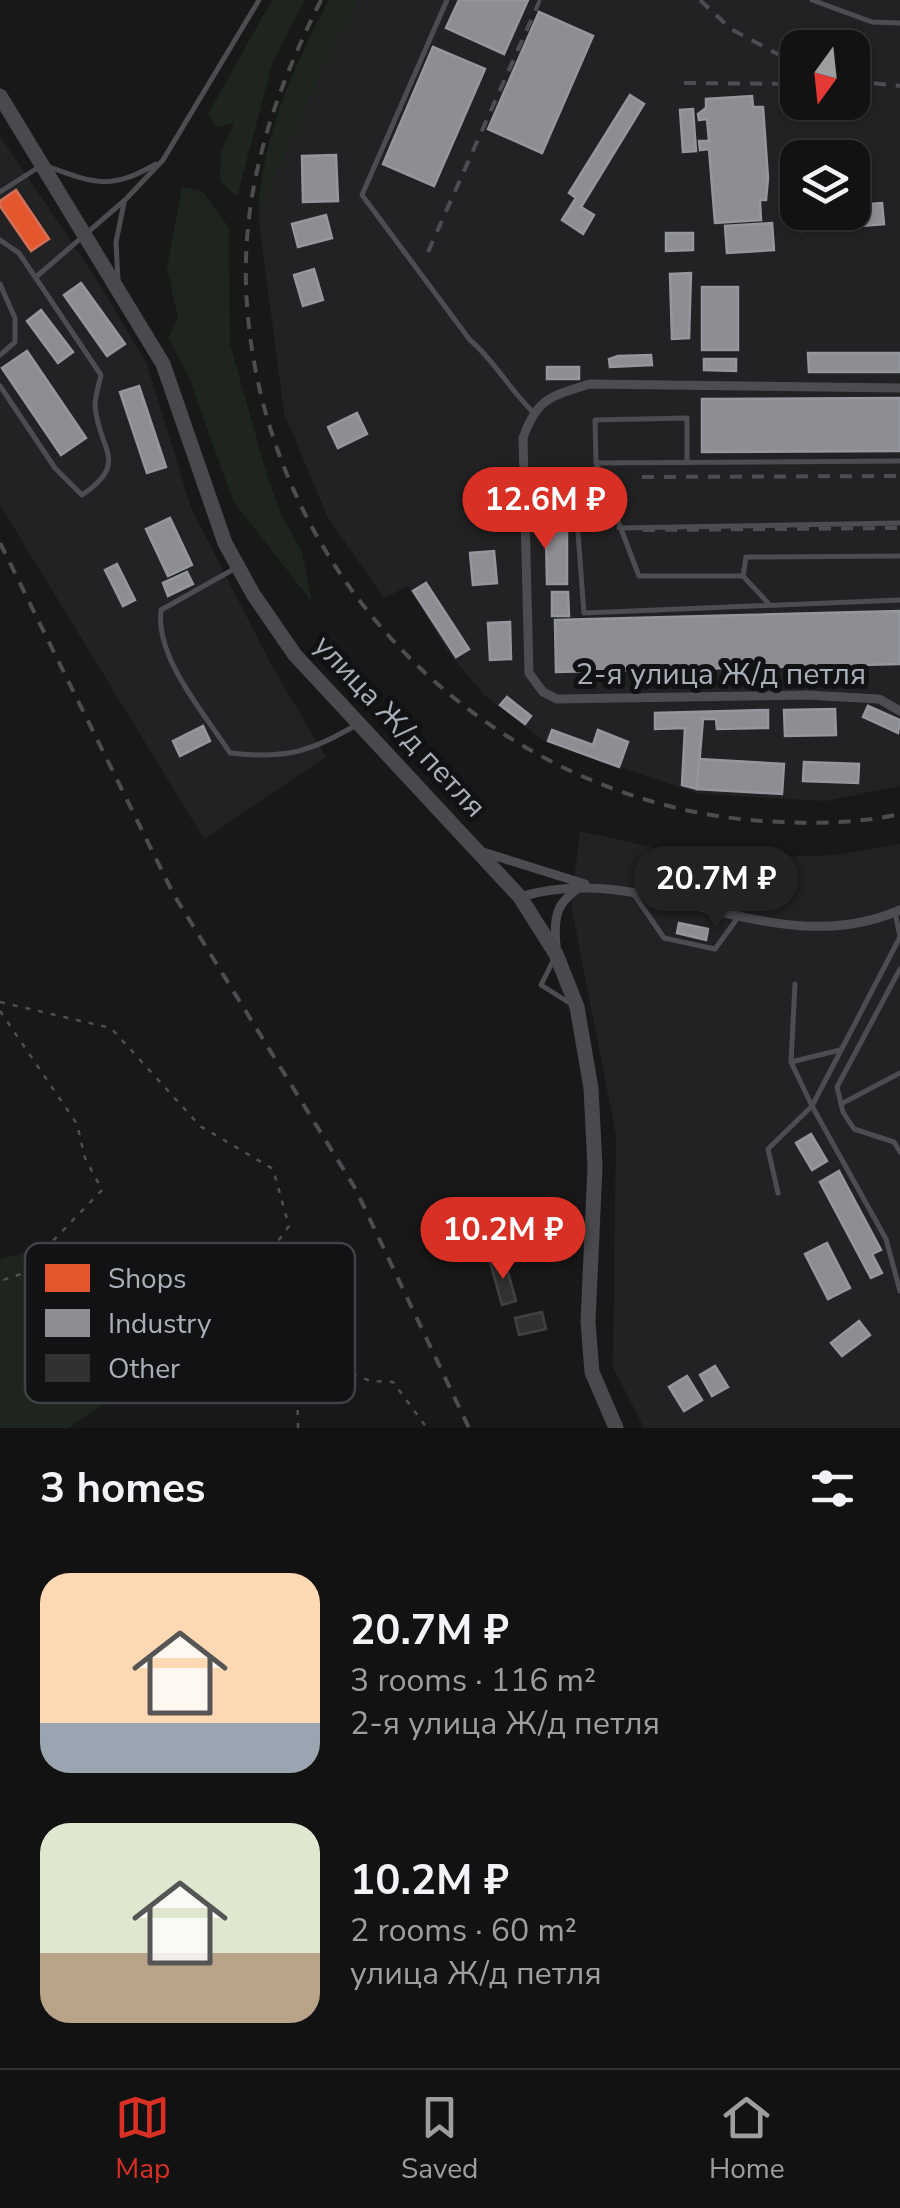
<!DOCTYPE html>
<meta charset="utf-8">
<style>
body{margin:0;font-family:"Nunito Sans",sans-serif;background:#1f2020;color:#f1f3f6;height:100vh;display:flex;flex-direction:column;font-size:38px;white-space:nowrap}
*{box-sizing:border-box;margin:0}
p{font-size:32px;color:#9c9e9f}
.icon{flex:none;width:55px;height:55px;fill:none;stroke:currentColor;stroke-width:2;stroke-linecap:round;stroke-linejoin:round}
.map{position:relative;height:1428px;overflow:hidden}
.panel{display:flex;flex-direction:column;background:#121212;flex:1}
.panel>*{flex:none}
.needle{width:65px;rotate:195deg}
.buttons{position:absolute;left:780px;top:30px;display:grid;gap:20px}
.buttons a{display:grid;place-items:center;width:90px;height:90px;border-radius:20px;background:#121212;box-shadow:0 2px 8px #0004,0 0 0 2px #313232;font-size:50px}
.price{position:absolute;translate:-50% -85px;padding:0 22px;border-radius:35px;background:#d93025;color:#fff;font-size:32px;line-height:65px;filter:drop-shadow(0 2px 5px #0008)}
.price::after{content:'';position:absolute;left:50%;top:60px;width:30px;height:22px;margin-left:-15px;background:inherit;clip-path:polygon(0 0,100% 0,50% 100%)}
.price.selected{background:#222;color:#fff}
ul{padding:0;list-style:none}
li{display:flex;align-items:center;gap:30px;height:250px;padding:0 40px}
li span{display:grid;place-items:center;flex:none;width:280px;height:200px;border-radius:30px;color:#555}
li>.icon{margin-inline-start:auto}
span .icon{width:120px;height:120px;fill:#fffc;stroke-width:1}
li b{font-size:42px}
h2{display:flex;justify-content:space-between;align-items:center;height:120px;padding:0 40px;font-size:42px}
.menu{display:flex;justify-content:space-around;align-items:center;height:140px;border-top:2px solid #313232;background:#121212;font-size:28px;color:#9c9e9f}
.menu a{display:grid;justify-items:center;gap:5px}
.menu .selected{color:#d93025}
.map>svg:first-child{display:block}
.built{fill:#222224;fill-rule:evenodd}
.green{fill:#1e251e}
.shops{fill:#e4572e;stroke:#d27158;stroke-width:2.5}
.industry{fill:#8d8d92;stroke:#95979e;stroke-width:2.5}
.building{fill:#313132;stroke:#404144;stroke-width:2.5}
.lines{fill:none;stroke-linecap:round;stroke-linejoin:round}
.path{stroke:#4e4f53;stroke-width:2.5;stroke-dasharray:5 8;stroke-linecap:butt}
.service{stroke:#4c4d51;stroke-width:5}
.minor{stroke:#4c4d51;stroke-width:9}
.primary{stroke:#494a4d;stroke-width:15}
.rail{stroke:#4c4d50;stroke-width:4;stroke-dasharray:12 10;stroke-linecap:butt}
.labels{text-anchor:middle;stroke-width:10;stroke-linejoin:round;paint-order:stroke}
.street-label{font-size:30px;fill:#a9afb9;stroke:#121214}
.key{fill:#121214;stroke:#3f4146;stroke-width:2.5}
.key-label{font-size:28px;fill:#a9afb9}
</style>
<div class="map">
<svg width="900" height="1428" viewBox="0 0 900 1428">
<rect width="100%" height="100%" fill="#181818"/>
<g class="built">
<path d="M 358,0 L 900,0 L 900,786 L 826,801 L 699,794 L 544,741 L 484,695 L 448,652 L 408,586 L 384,598 L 328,518 L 284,413 L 258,214 L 331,48 ZM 798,48 L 852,48 L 852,102 L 798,102 ZM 798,158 L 852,158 L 852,212 L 798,212 Z"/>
<path d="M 0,136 L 99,283 L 147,364 L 191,508 L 273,668 L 326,757 L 204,839 L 0,505 Z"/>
<path d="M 580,831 L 704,859 L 837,855 L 900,844 L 900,1428 L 644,1428 L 613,1367 L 616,1135 L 571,905 Z"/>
</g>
<g class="green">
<path d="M 272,0 L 305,0 L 273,61 L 237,197 L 220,181 L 221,152 L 234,123 L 216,127 L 208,114 Z"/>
<path d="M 329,0 L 358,0 L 331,48 L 258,214 C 263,135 292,69 329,0 Z"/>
<path d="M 182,187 L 202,191 L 229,228 L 230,344 L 268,479 L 282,516 L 302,552 L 312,602 L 233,501 L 189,377 L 168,338 L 178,318 L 167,268 Z"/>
<path d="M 31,1251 L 55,1311 L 139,1379 L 68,1428 L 0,1428 L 0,1259 Z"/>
</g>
<path class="shops" d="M 16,190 L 49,239 L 31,251 L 0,206 L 0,201 Z"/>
<g class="industry">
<path d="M 459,0 L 528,0 L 504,54 L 446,28 Z"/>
<path d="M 539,12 L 593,36 L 542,153 L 488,129 Z"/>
<path d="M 433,47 L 485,69 L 434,186 L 383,164 Z"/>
<path d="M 630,95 L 644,104 L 581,207 L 594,215 L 583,234 L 562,220 L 576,198 L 569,193 Z"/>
<path d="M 752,96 L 753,107 L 763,107 L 768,178 L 766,200 L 760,200 L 761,220 L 715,223 L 709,149 L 700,150 L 699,141 L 709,141 L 707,119 L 699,120 L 698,114 L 706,108 L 706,99 Z"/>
<path d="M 693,109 L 696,151 L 683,152 L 680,110 Z"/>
<path d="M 336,155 L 338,201 L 303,202 L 302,156 Z"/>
<path d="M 869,199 L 869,204 L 882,203 L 884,224 L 802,231 L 800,212 L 852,212 L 852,201 Z"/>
<path d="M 326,215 L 332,238 L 298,247 L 292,224 Z"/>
<path d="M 772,223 L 774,250 L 727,253 L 725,226 Z"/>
<path d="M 666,233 L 693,233 L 693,250 L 666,251 Z"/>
<path d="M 314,269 L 323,300 L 303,306 L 294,275 Z"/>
<path d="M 691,273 L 689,338 L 672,339 L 670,274 Z"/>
<path d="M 81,283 L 125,344 L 107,356 L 64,295 Z"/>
<rect x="702" y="287" width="36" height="63"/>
<path d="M 41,310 L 73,352 L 58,363 L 27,321 Z"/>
<path d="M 27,351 L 86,438 L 61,455 L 2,368 Z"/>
<path d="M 808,353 L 900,353 L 900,372 L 809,372 Z"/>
<path d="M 651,355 L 652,365 L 610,367 L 609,359 L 618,356 Z"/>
<path d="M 704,359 L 736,359 L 736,371 L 704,370 Z"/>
<rect x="547" y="367" width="32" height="12"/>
<path d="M 139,386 L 166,467 L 147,473 L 120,392 Z"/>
<path d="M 900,398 L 900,451 L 702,452 L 702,399 Z"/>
<path d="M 357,413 L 367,434 L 338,448 L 328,427 Z"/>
<path d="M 170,518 L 192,565 L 168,576 L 146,529 Z"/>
<path d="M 546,532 L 567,532 L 567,584 L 547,584 Z"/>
<path d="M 494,551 L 497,583 L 473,585 L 470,553 Z"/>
<path d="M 117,564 L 135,600 L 123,606 L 105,570 Z"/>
<path d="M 187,572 L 193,584 L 168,596 L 163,583 Z"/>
<path d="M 426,583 L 469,649 L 456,657 L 413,591 Z"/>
<path d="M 552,592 L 568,592 L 569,616 L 552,616 Z"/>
<path d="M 900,611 L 900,664 L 556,672 L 555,620 Z"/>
<path d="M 510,622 L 511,659 L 490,660 L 488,623 Z"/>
<path d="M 507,697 L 531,716 L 525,724 L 500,705 Z"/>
<path d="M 868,706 L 900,720 L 898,733 L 863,717 Z"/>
<path d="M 835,709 L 836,735 L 785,736 L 784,710 Z"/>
<path d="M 768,710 L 768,728 L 717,729 L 716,719 L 703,719 L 697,789 L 682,785 L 685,728 L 655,729 L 655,713 Z"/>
<path d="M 203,726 L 210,741 L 180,756 L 173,741 Z"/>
<path d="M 552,730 L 593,745 L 598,730 L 628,742 L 619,767 L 548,741 Z"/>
<path d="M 699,759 L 784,764 L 782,794 L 697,789 Z"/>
<path d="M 804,762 L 859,764 L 858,783 L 803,781 Z"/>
<path d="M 679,923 L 708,929 L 706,940 L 677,933 Z"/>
<path d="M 811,1134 L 827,1161 L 812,1170 L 796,1143 Z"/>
<path d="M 839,1171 L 881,1250 L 872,1254 L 882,1273 L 871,1278 L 820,1182 Z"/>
<path d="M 827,1243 L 850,1288 L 828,1299 L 805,1254 Z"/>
<path d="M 859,1321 L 870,1335 L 842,1356 L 831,1343 Z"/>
<path d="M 715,1366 L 728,1387 L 712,1396 L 700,1375 Z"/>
<path d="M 687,1376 L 702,1400 L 684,1411 L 669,1387 Z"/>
</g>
<g class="building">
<path d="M 504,1258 L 516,1301 L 502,1305 L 490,1262 Z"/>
<path d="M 542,1312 L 546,1329 L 519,1335 L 515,1318 Z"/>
</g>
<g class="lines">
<g class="path">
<path d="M 0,1002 L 111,1028 L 200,1126 L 273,1169 L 289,1226 L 211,1334 L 309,1359"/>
<path d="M 0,1011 L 77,1124 L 85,1158 L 102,1190 L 21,1274 L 0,1281"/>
<path d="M 298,1428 L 297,1387 L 309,1359 L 371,1381 L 393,1382 L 427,1428"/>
</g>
<g class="service">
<path d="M 447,0 L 362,195 L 470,340 C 495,361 509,389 532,411"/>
<path d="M 812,0 L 872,22 L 900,23"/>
<path d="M 49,167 C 96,184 111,190 156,164"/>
<path d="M 0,192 L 39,167"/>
<path d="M 0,240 L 19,253 L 101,375 C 99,384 95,396 95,406 C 98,449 131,462 82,495 L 55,468 L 0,386"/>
<path d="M 36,277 L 125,200 L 163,160 L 259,0"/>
<path d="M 118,281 L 116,242 L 124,203"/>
<path d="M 0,284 L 15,318 L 15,342 L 0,355"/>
<path d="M 687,461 L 687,418 L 595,420 L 596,463 L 639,576 L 743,576 L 768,603"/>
<path d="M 596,463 L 900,461"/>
<path d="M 611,499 L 576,506 L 584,613 L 900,600"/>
<path d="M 619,528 L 900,523"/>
<path d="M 234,569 L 161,610 C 155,658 205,714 230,753 C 283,759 309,753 356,725"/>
<path d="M 743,576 L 746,557 L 900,556"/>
<path d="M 633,893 L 664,938 L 715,949 L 739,916"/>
<path d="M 895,912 L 900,937"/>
<path d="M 900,937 L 812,1106 L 886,1239 L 900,1291"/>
<path d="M 553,961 L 541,985 L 568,1002"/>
<path d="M 900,969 L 837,1087 L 843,1112 L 854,1129 L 894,1142 L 900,1152"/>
<path d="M 791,1062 L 840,1050"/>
<path d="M 841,1104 L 900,1073"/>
<path d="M 778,1193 L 768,1149 L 812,1106 L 791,1062 L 795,984"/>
</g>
<g class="minor">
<path d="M 900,388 L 590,384 C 551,396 537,398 523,438 L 529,673 L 543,692 L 557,699 L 807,695 L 879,699 L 900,711"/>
<path d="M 483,852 L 585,884 C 557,901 553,914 556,946"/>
<path d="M 520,897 C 651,857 771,966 900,910"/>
</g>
<path class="primary" d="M 0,96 L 163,364 L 225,543 L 253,594 L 295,655 L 520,897 L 556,954 L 577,1007 L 591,1088 L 595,1167 L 588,1322 L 592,1372 L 616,1428"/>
<g class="rail">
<path d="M 321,0 C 272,98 239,194 247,305 C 266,574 483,794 749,820 C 799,824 850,825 900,814"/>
<path d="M 700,0 L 731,29 L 798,65"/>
<path d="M 852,81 L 900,86"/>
<path d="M 684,83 L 798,84"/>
<path d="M 428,252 L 540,0"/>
<path d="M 642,477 L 900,476"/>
<path d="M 643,530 L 900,528"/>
<path d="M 0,543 L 174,895 L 355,1188 L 469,1428"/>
</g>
</g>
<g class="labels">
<g class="street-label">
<text x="721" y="684">2-я улица Ж/д петля</text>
<text transform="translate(400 726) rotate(47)" y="10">улица Ж/д петля</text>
</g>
</g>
<rect x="25" y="1243" width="330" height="160" rx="15" class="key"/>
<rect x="45" y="1264" width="45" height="28" fill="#e4572e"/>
<rect x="45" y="1309" width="45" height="28" fill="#8d8d92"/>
<rect x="45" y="1354" width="45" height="28" fill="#313132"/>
<g class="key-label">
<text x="108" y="1288">Shops</text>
<text x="108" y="1333">Industry</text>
<text x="108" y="1378">Other</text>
</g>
</svg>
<div class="buttons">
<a><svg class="needle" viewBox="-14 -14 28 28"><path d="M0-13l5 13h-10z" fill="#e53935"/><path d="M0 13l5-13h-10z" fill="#9c9e9f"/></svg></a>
<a><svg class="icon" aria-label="layers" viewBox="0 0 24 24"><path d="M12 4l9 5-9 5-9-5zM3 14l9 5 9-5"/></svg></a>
</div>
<b class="price" style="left:545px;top:552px">12.6M ₽</b>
<b class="price selected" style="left:716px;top:931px">20.7M ₽</b>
<b class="price" style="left:503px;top:1282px">10.2M ₽</b>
</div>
<section class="panel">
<h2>3 homes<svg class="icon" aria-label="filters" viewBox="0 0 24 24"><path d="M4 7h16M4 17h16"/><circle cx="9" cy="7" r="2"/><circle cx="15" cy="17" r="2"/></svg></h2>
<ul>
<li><span style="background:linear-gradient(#ffd9b3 75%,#9aa5b1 0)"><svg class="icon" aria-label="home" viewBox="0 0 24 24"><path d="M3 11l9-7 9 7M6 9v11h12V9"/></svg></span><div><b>20.7M ₽</b><p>3 rooms · 116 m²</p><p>2-я улица Ж/д петля</p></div></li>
<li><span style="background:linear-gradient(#dfe7d0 65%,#b9a48a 0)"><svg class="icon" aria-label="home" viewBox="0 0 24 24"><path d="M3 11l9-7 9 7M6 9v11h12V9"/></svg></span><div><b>10.2M ₽</b><p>2 rooms · 60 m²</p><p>улица Ж/д петля</p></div></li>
</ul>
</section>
<nav class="menu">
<a class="selected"><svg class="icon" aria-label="map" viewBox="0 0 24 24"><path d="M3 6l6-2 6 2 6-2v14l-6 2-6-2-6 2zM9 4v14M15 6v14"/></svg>Map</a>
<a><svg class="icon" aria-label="saved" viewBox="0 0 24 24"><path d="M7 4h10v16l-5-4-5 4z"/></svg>Saved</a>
<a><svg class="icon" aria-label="home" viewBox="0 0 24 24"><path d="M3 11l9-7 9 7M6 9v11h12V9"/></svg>Home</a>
</nav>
